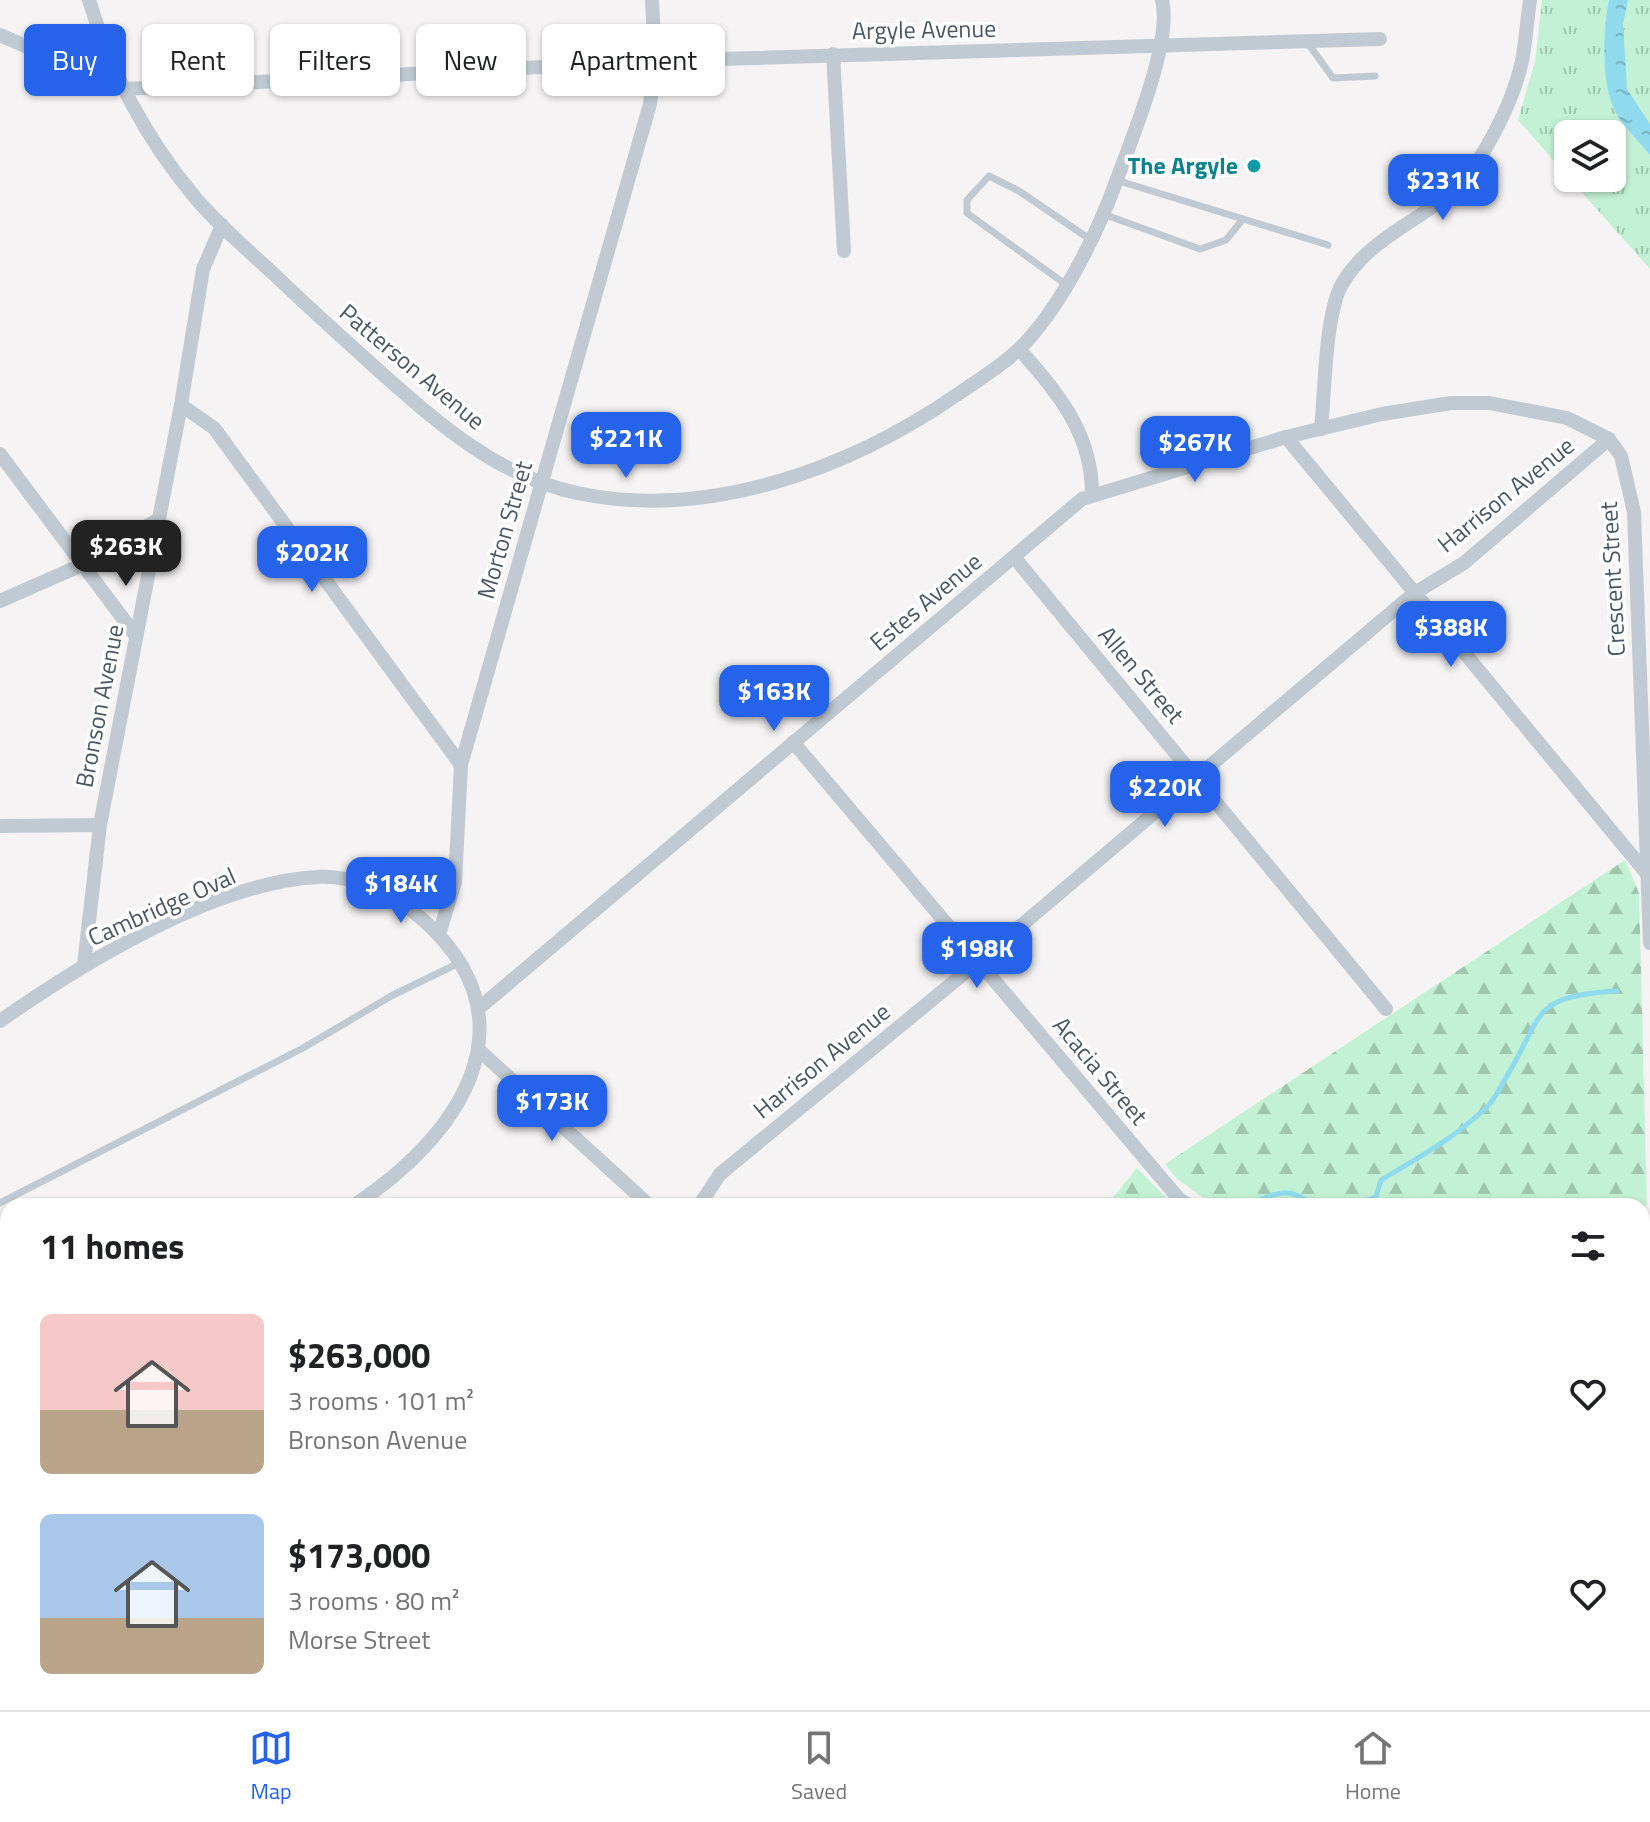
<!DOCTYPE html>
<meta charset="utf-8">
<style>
body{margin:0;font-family:"Titillium Web",sans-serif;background:#f2f2f2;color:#202124;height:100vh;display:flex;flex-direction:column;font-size:30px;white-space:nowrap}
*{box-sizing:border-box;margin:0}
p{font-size:26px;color:#757577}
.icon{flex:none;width:44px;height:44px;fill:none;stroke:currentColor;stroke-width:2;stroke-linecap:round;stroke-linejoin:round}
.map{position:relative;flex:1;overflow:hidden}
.details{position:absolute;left:0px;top:1198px;width:1650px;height:512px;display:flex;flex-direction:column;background:#fff;border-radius:24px 24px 0 0;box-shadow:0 2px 6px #0004}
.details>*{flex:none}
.hud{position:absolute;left:24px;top:24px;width:800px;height:72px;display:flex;gap:16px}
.buttons{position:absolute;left:1554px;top:120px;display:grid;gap:16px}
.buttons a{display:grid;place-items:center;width:72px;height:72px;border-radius:12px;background:#fff;box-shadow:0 2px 6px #0004;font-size:40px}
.price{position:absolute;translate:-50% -68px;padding:0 18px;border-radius:16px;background:#2563eb;color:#fff;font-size:26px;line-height:52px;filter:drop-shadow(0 2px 4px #0008)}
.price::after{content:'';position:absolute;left:50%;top:48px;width:24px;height:18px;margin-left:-12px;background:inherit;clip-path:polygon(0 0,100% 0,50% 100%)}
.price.current{background:#222;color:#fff}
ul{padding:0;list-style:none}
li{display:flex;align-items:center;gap:24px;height:200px;padding:0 40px}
li span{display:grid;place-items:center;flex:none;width:224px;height:160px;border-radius:12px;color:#555}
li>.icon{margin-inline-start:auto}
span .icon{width:96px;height:96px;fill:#fffc;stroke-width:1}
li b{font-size:34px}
h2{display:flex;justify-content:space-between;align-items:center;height:96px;padding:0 40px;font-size:34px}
.tag{padding:0 28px;border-radius:12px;background:#fff;box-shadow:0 2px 6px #0004;font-size:28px;line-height:72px}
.tag.current{background:#2563eb;color:#fff}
.tabs{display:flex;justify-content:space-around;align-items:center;height:112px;border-top:2px solid #e0e0e0;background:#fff;font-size:22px;color:#757577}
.tabs a{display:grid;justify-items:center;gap:4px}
.tabs .current{color:#2563eb}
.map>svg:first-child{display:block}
.education{fill:#e6e4e5}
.forest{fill:url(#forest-firs)}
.park{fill:url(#park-tufts)}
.water{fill:url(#water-ripples)}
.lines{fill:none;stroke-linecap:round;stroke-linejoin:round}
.stream{stroke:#90daee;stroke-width:5}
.lane{stroke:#c1cad2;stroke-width:7}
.street{stroke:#c1cad2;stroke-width:14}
.culture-dot{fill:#0f9aa8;stroke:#fff;stroke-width:3}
.labels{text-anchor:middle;stroke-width:7;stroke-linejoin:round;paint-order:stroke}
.street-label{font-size:24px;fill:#4a5661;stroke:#fff}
.culture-label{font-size:24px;font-weight:bold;fill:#0d838f;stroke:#fff;text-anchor:end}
</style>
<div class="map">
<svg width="1650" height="1710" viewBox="0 0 1650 1710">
<defs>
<pattern id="forest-firs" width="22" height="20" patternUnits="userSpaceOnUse" patternTransform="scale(2)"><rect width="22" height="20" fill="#c3f1d5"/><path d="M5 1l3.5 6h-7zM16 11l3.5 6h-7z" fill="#a0c6b0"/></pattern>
<pattern id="park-tufts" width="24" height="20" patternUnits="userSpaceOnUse" patternTransform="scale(2)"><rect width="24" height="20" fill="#c3f1d5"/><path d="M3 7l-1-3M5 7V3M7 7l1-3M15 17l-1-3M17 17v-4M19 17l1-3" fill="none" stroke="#a0c6b0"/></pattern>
<pattern id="water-ripples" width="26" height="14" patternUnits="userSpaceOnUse" patternTransform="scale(2)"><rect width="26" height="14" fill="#90daee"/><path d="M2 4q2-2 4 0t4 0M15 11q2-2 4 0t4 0" fill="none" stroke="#78b4c4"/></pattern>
</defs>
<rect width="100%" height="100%" fill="#f5f3f3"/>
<path class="education" d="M 0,1292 L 8,1297 L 8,1662 L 0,1660 Z"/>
<g class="forest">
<path d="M 1625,860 L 1639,893 L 1647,1206 L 1215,1206 L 1177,1179 L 1165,1164 Z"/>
<path d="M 1137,1168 L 1174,1206 L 1106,1206 Z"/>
</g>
<g class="park">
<path d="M 1542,0 L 1650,0 L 1650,269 L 1569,178 L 1612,178 L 1612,134 L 1568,134 L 1568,177 L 1518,120 L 1535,61 Z"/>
<path d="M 0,1576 L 8,1577 L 8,1645 L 0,1644 Z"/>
</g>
<path class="water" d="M 1609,0 L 1628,0 L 1623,24 L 1627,89 L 1650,124 L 1650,155 C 1639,141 1623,127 1615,111 C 1601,84 1603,28 1609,0 Z"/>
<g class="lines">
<path class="stream" d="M 1247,1206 C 1259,1201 1276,1191 1289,1193 C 1298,1194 1305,1201 1313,1202 C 1327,1205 1363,1203 1376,1197 L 1381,1180 C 1418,1158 1456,1137 1487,1107 C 1494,1100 1499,1090 1504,1081 C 1545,1015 1528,996 1617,991"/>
<g class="lane">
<path d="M 1307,42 L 1333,78 L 1375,76"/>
<path d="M 1116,180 L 1328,245"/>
<path d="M 1103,214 L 1200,249 L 1226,240 L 1243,219"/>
<path d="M 1065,284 L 967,213 L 967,200 L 989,176 L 1019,191 L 1091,240"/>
<path d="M 0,1203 L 303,1048 L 393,995 L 459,963"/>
<path d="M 0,1481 L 8,1485"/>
<path d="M 30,1710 L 31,1702"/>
</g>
<g class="street">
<path d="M 89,0 C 110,70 146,138 193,195 C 218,225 249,251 278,278 C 310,309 344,339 377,369 C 437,422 496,476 577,493 C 709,521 851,468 958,394 C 981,378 1008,362 1027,341 C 1064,300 1097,234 1116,182 C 1131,140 1173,41 1162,0"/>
<path d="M 0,35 L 124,89 L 655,61 L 1380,39"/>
<path d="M 833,54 L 844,251"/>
<path d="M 1019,349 C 1058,393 1093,434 1092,496"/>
<path d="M 181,405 L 214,428 L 461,765"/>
<path d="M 1321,429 C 1325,391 1325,314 1342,284 C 1366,243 1409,225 1445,198 C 1479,172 1513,103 1522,61 C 1526,41 1527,20 1530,0"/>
<path d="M 1286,437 L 1648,875"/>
<path d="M 0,454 L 136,636"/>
<path d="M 1014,557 L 1386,1009"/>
<path d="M 0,601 L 84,564 L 159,519"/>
<path d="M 793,742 L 1179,1199 L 1190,1206"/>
<path d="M 0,826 L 100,825"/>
<path d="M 439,934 L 455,882 L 461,765 L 650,104 L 655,61 L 652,0"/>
<path d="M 84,965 L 100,825 L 181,405 L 203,269 L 222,225"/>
<path d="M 478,1009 L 1082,499 L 1286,437 L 1382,414 L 1451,403 L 1489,403 L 1567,418 L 1609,439 L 1621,456 L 1634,512 L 1650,943"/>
<path d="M 0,1021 C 83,963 213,883 317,877 C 356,875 393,893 421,918 C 539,1021 459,1137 353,1206"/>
<path d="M 480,1051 L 650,1206"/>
<path d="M 699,1206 L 720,1174 L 978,962 L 1413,594 L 1464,563 L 1609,439"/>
<path d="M 0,1269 L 8,1276"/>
<path d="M 1642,1489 L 1650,1488"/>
<path d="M 0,1682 L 8,1684"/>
<path d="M 486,1702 L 487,1710"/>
<path d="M 902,1702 L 902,1710"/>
<path d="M 1314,1702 L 1314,1710"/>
<path d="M 181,1710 L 181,1702"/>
</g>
</g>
<circle class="culture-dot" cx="1254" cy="166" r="8"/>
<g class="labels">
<g class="street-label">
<text transform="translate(924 30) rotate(-1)" y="8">Argyle Avenue</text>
<text transform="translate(412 367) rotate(40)" y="8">Patterson Avenue</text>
<text transform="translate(1506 495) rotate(-39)" y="8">Harrison Avenue</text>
<text transform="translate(505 530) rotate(-74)" y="8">Morton Street</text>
<text transform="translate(1613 579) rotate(-93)" y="8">Crescent Street</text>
<text transform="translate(926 602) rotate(-40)" y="8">Estes Avenue</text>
<text transform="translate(1141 675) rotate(50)" y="8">Allen Street</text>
<text transform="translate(100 706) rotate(-79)" y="8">Bronson Avenue</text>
<text transform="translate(162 907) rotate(-24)" y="8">Cambridge Oval</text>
<text transform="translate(822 1061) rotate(-39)" y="8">Harrison Avenue</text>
<text transform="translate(1100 1071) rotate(50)" y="8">Acacia Street</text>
</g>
<g class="culture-label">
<text x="1238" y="174">The Argyle</text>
</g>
</g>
</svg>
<div class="buttons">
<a><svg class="icon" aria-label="layers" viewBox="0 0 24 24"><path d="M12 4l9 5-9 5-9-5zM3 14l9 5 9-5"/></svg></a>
</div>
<b class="price" style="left:1443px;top:222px">$231K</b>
<b class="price" style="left:626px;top:480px">$221K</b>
<b class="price" style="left:1195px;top:484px">$267K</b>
<b class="price current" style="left:126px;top:588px">$263K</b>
<b class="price" style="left:312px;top:594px">$202K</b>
<b class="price" style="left:1451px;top:669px">$388K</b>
<b class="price" style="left:774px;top:733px">$163K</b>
<b class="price" style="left:1165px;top:829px">$220K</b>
<b class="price" style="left:401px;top:925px">$184K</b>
<b class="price" style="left:977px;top:990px">$198K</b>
<b class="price" style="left:552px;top:1143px">$173K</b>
<div class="hud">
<a class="tag current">Buy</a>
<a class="tag">Rent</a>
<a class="tag">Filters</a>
<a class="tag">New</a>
<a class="tag">Apartment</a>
</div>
<section class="details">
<h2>11 homes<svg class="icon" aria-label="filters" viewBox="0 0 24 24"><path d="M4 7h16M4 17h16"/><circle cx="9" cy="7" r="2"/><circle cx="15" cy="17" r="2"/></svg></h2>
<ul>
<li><span style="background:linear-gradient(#f6c9c9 60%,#b9a48a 0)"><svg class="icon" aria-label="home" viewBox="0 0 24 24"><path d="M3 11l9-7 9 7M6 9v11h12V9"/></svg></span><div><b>$263,000</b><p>3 rooms · 101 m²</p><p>Bronson Avenue</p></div><svg class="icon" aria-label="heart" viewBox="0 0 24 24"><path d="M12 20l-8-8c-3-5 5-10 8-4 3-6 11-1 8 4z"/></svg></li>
<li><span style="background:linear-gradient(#a9c7e8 65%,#b9a48a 0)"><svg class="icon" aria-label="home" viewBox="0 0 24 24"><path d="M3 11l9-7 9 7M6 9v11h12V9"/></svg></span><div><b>$173,000</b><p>3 rooms · 80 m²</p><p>Morse Street</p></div><svg class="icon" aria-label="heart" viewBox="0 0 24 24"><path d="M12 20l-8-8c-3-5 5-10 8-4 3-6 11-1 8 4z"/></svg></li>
</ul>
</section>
</div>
<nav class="tabs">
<a class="current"><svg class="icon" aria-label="map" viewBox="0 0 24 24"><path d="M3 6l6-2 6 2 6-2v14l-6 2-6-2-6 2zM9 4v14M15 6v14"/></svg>Map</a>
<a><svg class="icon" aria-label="saved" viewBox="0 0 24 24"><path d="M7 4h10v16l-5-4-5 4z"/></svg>Saved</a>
<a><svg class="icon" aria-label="home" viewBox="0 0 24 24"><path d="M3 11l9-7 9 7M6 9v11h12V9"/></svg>Home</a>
</nav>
